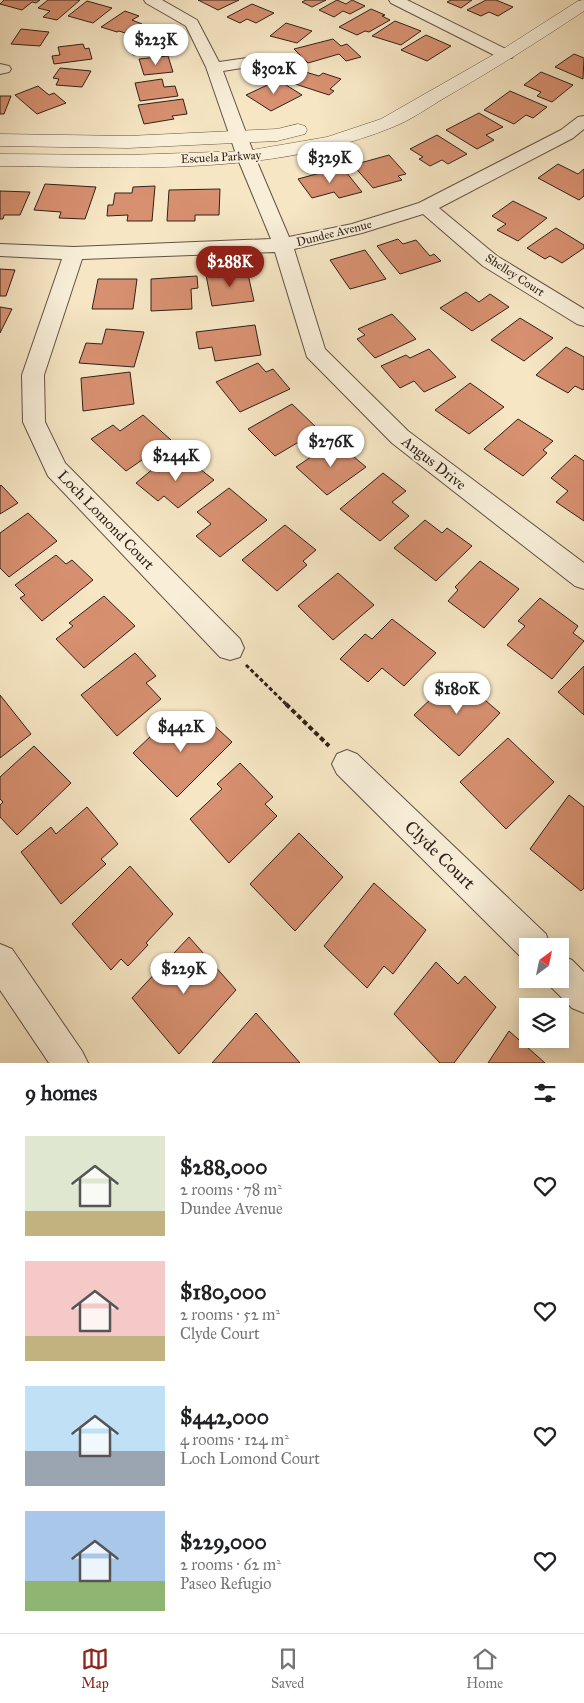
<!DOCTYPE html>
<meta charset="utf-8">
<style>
body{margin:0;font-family:"IM FELL Great Primer",serif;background:#f6f6f6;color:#202124;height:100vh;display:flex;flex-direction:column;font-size:19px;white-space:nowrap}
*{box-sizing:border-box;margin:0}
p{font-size:16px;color:#757577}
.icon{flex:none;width:28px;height:28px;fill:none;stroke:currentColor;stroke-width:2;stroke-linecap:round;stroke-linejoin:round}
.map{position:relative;height:1063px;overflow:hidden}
.panel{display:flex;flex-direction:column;background:#fff;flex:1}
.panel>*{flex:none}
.needle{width:32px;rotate:33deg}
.controls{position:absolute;left:519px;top:938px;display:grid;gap:10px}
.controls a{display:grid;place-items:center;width:50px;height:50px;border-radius:0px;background:#fff;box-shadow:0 2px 12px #0003;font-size:25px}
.price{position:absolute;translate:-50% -42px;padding:0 11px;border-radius:18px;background:#fff;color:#222;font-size:16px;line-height:32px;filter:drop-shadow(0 1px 2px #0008)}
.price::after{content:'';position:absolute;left:50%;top:30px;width:15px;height:11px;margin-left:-8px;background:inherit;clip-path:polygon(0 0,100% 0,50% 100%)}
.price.active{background:#8f2418;color:#fff}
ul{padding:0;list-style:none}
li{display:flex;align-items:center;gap:15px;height:125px;padding:0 25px}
li span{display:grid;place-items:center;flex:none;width:140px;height:100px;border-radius:0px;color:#555}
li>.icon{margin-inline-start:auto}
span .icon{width:60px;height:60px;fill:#fffc;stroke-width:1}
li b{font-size:21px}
h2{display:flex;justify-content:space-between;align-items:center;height:60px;padding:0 25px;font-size:21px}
.tabs{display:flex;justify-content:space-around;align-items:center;height:70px;border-top:1px solid #e0e0e0;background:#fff;font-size:14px;color:#757577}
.tabs a{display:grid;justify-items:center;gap:2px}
.tabs .active{color:#8f2418}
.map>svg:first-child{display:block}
.building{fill:#d79070;stroke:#30211b}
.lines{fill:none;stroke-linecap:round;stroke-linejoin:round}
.minor-casing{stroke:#625245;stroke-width:2}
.tertiary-casing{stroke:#625245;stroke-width:1}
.path-far1{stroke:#30211b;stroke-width:3;stroke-dasharray:4 2.5;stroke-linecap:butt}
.path{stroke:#30211b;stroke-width:4;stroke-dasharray:5 3;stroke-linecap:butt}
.minor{fill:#f9efd9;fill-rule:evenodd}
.tertiary{fill:#f9efd9;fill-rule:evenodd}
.labels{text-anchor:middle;stroke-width:4;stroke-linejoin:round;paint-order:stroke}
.far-street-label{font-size:12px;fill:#30211b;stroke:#f9efd9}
.street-label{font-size:15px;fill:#30211b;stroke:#f9efd9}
.near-street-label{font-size:18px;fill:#30211b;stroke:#f9efd9}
</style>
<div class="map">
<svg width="584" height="1063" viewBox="0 0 584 1063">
<rect width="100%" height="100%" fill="#f6e6c4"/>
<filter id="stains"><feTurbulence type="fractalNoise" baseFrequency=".004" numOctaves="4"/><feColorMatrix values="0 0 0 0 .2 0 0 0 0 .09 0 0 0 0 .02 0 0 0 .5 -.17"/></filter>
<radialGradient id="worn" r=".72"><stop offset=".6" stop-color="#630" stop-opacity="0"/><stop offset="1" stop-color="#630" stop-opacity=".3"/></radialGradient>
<g class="building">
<path d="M 4,0 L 40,0 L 36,3 L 32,2 L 22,10 L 0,4 Z"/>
<path d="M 48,0 L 80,0 L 57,20 L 43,17 L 50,11 L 38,8 Z"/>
<path d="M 198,0 L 239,0 L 218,10 Z"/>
<path d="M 306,0 L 326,0 L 312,7 L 302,2 Z"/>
<path d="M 337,0 L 346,4 L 352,0 L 365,6 L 350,14 L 343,11 L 334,17 L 319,10 Z"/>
<path d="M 451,0 L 472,0 L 461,8 L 447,2 Z"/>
<path d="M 486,0 L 496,0 L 513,7 L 498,16 L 489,12 L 481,16 L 467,10 Z"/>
<path d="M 87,1 L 112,8 L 93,23 L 68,16 Z"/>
<path d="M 252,4 L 274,13 L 256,23 L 247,19 L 240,23 L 227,17 Z"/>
<path d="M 371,9 L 385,15 L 382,16 L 390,20 L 369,32 L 365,31 L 357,35 L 339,27 Z"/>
<path d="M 125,11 L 139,16 L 132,20 L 142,24 L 128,34 L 119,31 L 117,32 L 101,27 Z"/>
<path d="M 395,21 L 421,31 L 401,45 L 372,36 Z"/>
<path d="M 286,23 L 312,31 L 297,43 L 270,36 Z"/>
<path d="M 21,29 L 49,32 L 40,46 L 11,44 Z"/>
<path d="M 426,35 L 451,46 L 427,61 L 401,50 Z"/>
<path d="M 154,36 L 157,43 L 161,43 L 164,51 L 133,55 L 128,40 Z"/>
<path d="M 333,39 L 341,46 L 347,44 L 361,57 L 346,61 L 339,54 L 308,63 L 294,49 Z"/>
<path d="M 83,44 L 85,49 L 89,48 L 92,59 L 54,64 L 52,56 L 60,55 L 58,47 Z"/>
<path d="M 574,54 L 584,58 L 583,79 L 555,67 Z"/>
<path d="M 168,56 L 173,72 L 144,75 L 139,59 Z"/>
<path d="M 60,68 L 91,71 L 82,87 L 56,85 L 59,79 L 53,78 Z"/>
<path d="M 302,71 L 319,76 L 323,73 L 341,79 L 330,89 L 334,91 L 329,95 L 289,82 Z"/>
<path d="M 541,72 L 573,85 L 552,102 L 537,96 L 541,92 L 524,85 Z"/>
<path d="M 162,79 L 164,87 L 175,86 L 178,96 L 140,101 L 135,83 Z"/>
<path d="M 278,80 L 302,95 L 271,111 L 246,95 Z"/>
<path d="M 38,86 L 49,95 L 54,93 L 66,103 L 37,114 L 15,95 Z"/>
<path d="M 510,91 L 547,107 L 533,118 L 526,115 L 514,124 L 484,110 Z"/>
<path d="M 0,96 L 11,96 L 4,114 L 0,114 Z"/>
<path d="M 183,99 L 187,114 L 172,116 L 174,119 L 144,124 L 138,105 Z"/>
<path d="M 479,113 L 503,127 L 486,135 L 494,140 L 477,149 L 446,130 Z"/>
<path d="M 437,135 L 467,154 L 448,164 L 442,160 L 430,166 L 419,159 L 423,157 L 410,149 Z"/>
<path d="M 389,155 L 406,174 L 398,176 L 402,180 L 373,188 L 353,165 Z"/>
<path d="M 558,164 L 578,174 L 584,169 L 584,196 L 579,200 L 538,178 Z"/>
<path d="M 342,167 L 362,192 L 339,198 L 334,192 L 312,198 L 298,179 Z"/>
<path d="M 45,184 L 96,187 L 85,219 L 59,218 L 61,212 L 34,210 Z"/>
<path d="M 155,186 L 152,221 L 127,221 L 128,215 L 107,216 L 108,205 L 113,205 L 115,193 L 132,193 L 133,187 Z"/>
<path d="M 220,189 L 219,215 L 195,215 L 195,221 L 167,221 L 169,190 Z"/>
<path d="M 0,191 L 30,192 L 20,215 L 4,215 L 3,219 L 0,219 Z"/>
<path d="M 513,201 L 547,218 L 518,241 L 497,230 L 506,224 L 492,216 Z"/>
<path d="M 556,228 L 584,245 L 584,248 L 562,263 L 550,256 L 545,259 L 527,248 Z"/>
<path d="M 398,239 L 403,244 L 416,240 L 430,256 L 434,254 L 441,261 L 400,274 L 377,246 Z"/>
<path d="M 365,250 L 386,279 L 350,289 L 330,260 Z"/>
<path d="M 0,269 L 15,270 L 6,296 L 0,296 Z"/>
<path d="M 247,270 L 254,301 L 212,306 L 206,275 Z"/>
<path d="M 197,276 L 198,288 L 191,289 L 192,309 L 151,311 L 151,279 Z"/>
<path d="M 98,279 L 137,279 L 133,309 L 92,309 Z"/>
<path d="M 466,292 L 479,302 L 490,294 L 509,307 L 472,331 L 440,308 Z"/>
<path d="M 0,307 L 12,309 L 0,333 Z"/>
<path d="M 392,314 L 416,339 L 375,358 L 357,339 L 365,335 L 358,329 Z"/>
<path d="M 520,318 L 553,338 L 524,361 L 491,340 Z"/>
<path d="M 255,325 L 261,355 L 215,361 L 212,347 L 199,349 L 196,332 Z"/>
<path d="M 106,329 L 144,332 L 134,367 L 79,363 L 86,343 L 102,344 Z"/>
<path d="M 566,347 L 584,357 L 584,389 L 583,390 L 575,386 L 568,393 L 536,375 Z"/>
<path d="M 429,349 L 456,377 L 424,392 L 414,381 L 400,388 L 381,366 L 406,355 L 410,358 Z"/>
<path d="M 258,363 L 266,372 L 273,369 L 290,389 L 240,412 L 216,382 Z"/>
<path d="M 130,372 L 134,404 L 83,411 L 81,378 Z"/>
<path d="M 470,383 L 504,407 L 469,434 L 435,410 Z"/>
<path d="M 292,404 L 319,430 L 275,456 L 248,429 Z"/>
<path d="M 143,415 L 171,440 L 126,471 L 91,439 L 113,425 L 120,431 Z"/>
<path d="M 518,419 L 553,441 L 543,450 L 547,453 L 523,476 L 484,449 Z"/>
<path d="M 335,441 L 366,467 L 327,495 L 296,467 Z"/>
<path d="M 182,455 L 214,480 L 178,508 L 164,496 L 158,501 L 136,483 L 154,468 L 159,472 Z"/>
<path d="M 575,455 L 584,461 L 584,521 L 556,502 L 568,491 L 551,478 Z"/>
<path d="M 383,473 L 406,491 L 392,502 L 409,516 L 380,541 L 340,509 Z"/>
<path d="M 1,485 L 18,503 L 0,514 L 0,486 Z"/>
<path d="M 229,488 L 267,520 L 220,557 L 196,536 L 211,524 L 197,512 Z"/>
<path d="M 28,513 L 57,541 L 9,577 L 0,568 L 0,533 Z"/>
<path d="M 425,520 L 442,533 L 447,528 L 472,546 L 436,581 L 394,548 Z"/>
<path d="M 285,525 L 316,550 L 303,561 L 307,565 L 277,591 L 242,560 Z"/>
<path d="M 56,555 L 66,564 L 72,560 L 93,580 L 42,621 L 20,598 L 25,595 L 15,585 Z"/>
<path d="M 480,561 L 519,589 L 484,628 L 448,601 L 458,590 L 455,587 Z"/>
<path d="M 338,573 L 374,605 L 333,640 L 298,606 Z"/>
<path d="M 104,596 L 135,626 L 84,668 L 56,639 L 73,626 L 69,623 Z"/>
<path d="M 540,598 L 578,626 L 573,633 L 584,641 L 552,679 L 507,645 L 525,626 L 518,621 Z"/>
<path d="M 392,619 L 436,653 L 404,686 L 382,668 L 368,682 L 340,659 L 365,634 L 372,639 Z"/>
<path d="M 135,653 L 156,676 L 146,683 L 161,699 L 117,736 L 81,695 Z"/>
<path d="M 584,666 L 584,715 L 558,692 Z"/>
<path d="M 456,675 L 500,713 L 459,756 L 414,715 Z"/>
<path d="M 0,695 L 31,734 L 0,758 Z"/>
<path d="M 171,717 L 192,736 L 208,720 L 232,742 L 177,797 L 133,753 Z"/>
<path d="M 508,738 L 554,782 L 506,829 L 460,782 Z"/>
<path d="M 34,746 L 71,783 L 17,835 L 0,817 L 0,805 L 3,802 L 0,799 L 0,777 Z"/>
<path d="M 240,763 L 273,797 L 265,804 L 277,816 L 229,863 L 190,819 L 222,789 L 217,784 Z"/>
<path d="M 569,795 L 584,807 L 584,888 L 581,891 L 530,849 Z"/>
<path d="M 87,807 L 118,844 L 101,859 L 106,864 L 61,904 L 21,852 L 51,827 L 56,834 Z"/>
<path d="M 299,833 L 343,877 L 295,931 L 250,884 Z"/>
<path d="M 130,866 L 173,914 L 146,943 L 148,945 L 128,966 L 121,959 L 111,970 L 72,924 Z"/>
<path d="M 374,883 L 426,930 L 393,974 L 384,966 L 367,988 L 324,946 Z"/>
<path d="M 189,937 L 236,990 L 179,1054 L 132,998 Z"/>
<path d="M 436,962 L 458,984 L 465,976 L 496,1007 L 454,1063 L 440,1063 L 394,1014 Z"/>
<path d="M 256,1013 L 300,1063 L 212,1063 Z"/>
<path d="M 509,1031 L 545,1063 L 488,1063 Z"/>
</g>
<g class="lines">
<g class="minor-casing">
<g id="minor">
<path d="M 144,0 L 162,0 L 197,20 L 219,62 L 254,57 L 260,59 L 262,62 L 260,65 L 223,71 L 255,157 L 289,237 L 352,224 L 419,203 L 561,130 L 578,117 L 584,116 L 584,129 L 573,138 L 439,208 L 497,256 L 584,309 L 584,326 L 577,324 L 483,266 L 423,214 L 362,233 L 294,249 L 325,349 L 408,431 L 584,563 L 584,589 L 575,586 L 392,443 L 307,357 L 275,252 L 82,259 L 44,375 L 45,422 L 65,463 L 240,639 L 244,648 L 240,657 L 230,660 L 220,657 L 48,476 L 23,422 L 22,375 L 62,259 L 0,256 L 0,244 L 74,247 L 271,239 L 237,157 L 206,67 L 186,26 L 146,3 Z"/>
<path d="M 389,0 L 407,0 L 512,52 L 514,55 L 512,58 L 500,58 L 391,3 Z"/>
<path d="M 0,64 L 9,66 L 11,69 L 9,72 L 0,74 Z"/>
<path d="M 347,750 L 357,754 L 546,934 L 550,946 L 528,946 L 528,960 L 522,958 L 337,774 L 332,764 L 337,754 Z"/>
<path d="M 0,944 L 12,949 L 82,1051 L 88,1063 L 49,1063 L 0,990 Z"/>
<path d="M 560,955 L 572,960 L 584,972 L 584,1013 L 572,1008 L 548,984 L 546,979 L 560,979 Z"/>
</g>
</g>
<g class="tertiary-casing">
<g id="tertiary">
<path d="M 584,0 L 584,11 C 539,41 493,70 446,97 C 429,107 411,120 393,127 C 271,177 129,167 0,166 L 0,154 L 127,155 L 246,151 L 327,137 L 381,119 L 500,51 L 578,1 Z"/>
<path d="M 298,124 L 305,126 L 307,130 L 305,134 L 277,141 L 128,148 L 0,146 L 0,134 L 128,136 L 277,129 Z"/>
</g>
</g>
<path class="path-far1" d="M 246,665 L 287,705"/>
<path class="path" d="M 286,704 L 329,746"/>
<use href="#minor" class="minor"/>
<use href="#tertiary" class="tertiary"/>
</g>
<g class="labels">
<g class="far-street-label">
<text transform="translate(221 157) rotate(-3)" y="4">Escuela Parkway</text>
<text transform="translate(334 233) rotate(-14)" y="4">Dundee Avenue</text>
<text transform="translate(515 275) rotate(33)" y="4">Shelley Court</text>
</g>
<g class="street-label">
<text transform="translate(434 463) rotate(38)" y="5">Angus Drive</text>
<text transform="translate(106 520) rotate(46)" y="5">Loch Lomond Court</text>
</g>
<g class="near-street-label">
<text transform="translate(440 855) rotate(44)" y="6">Clyde Court</text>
</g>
</g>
<rect width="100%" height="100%" filter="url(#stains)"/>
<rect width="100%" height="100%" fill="url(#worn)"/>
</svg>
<div class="controls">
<a><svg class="needle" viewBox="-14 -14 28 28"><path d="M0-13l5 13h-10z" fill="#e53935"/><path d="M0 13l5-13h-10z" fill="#757577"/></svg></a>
<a><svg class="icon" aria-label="layers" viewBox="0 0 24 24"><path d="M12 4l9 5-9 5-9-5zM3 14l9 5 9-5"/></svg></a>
</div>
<b class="price" style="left:156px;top:66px">$223K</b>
<b class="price" style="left:274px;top:95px">$302K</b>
<b class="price" style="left:330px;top:184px">$329K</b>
<b class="price active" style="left:230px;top:288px">$288K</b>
<b class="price" style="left:331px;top:468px">$276K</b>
<b class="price" style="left:176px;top:482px">$244K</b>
<b class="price" style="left:457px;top:715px">$180K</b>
<b class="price" style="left:181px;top:753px">$442K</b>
<b class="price" style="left:184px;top:995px">$229K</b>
</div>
<section class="panel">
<h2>9 homes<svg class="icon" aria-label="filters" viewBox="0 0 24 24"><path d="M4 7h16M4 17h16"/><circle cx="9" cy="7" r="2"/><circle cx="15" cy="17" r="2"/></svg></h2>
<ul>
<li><span style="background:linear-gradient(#dfe7d0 75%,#c2b280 0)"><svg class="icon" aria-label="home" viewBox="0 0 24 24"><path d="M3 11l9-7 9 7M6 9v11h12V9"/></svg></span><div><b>$288,000</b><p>2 rooms · 78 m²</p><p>Dundee Avenue</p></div><svg class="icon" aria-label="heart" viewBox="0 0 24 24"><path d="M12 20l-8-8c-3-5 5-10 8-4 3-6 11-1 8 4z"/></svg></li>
<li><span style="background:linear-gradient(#f6c9c9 75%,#c2b280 0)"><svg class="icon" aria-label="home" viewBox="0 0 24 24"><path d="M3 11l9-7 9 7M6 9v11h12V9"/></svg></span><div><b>$180,000</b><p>2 rooms · 52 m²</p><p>Clyde Court</p></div><svg class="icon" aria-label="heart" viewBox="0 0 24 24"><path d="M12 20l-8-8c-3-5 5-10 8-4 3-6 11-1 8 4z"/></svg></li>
<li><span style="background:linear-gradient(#bfe0f5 65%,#9aa5b1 0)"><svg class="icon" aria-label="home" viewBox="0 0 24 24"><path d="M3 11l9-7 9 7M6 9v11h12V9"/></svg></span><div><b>$442,000</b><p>4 rooms · 124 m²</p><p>Loch Lomond Court</p></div><svg class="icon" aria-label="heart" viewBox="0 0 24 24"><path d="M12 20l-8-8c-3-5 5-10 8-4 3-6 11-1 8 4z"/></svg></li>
<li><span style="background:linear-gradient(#a9c7e8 70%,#8fb573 0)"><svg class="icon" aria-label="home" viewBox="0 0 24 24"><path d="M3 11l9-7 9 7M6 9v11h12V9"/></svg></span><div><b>$229,000</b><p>2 rooms · 62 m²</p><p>Paseo Refugio</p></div><svg class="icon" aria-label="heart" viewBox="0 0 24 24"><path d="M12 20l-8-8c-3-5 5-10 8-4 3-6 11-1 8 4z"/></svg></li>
</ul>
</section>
<nav class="tabs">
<a class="active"><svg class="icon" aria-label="map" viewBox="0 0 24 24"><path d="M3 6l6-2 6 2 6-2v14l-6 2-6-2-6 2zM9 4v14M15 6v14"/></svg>Map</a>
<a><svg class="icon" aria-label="saved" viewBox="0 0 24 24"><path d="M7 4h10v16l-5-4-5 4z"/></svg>Saved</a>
<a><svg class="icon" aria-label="home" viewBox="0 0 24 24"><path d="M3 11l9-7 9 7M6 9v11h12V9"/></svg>Home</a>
</nav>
